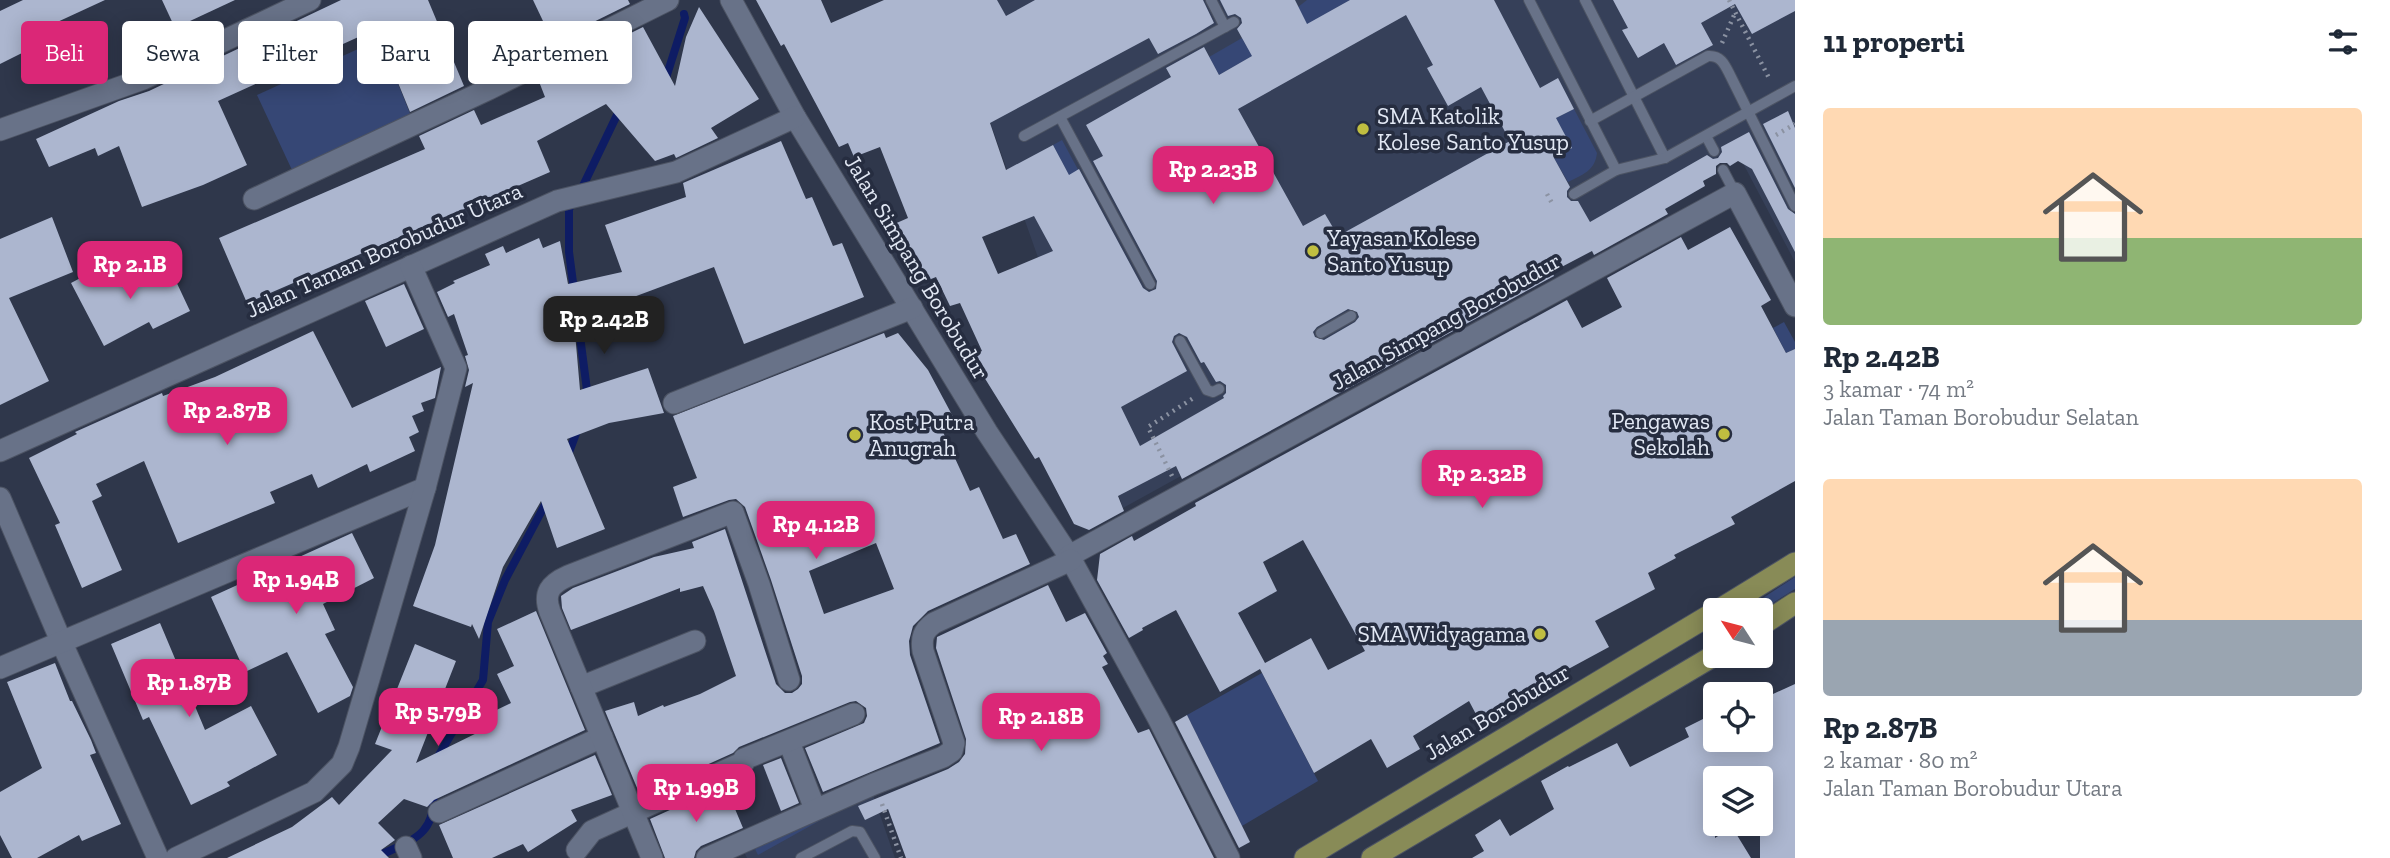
<!DOCTYPE html>
<html lang="id">
<meta charset="utf-8">
<style>
body{margin:0;font-family:"Zilla Slab",serif;background:#f6f6f7;color:#1f2937;height:100vh;display:flex;flex-direction:column;font-size:26px;white-space:nowrap}
*{box-sizing:border-box;margin:0}
p{font-size:23px;color:#747a83}
.icon{flex:none;width:38px;height:38px;fill:none;stroke:currentColor;stroke-width:2;stroke-linecap:round;stroke-linejoin:round}
.map{position:relative;flex:1;overflow:hidden}
.drawer{display:flex;flex-direction:column;background:#fff;width:595px}
.drawer>*{flex:none}
.banner{position:absolute;left:21px;top:21px;width:665px;height:63px;display:flex;gap:14px}
.needle{width:46px;rotate:306deg}
.tools{position:absolute;left:1703px;top:598px;display:grid;gap:14px}
.tools a{display:grid;place-items:center;width:70px;height:70px;border-radius:7px;background:#fff;box-shadow:0 4px 18px #0003;font-size:35px}
.price{position:absolute;translate:-50% -60px;padding:0 16px;border-radius:14px;background:#db2777;color:#fff;font-size:23px;line-height:46px;filter:drop-shadow(0 2px 4px #0008)}
.price::after{content:'';position:absolute;left:50%;top:42px;width:21px;height:16px;margin-left:-10px;background:inherit;clip-path:polygon(0 0,100% 0,50% 100%)}
.price.active{background:#222;color:#fff}
ul{padding:0;list-style:none}
li{display:grid;align-content:center;gap:14px;height:371px;padding:0 28px}
li span{display:grid;place-items:center;height:217px;border-radius:7px;color:#555}
li>.icon{margin-inline-start:auto}
span .icon{width:126px;height:126px;fill:#fffc;stroke-width:1}
li b{font-size:30px}
h2{display:flex;justify-content:space-between;align-items:center;height:84px;padding:0 28px;font-size:30px}
.pill{padding:0 24px;border-radius:7px;background:#fff;box-shadow:0 4px 18px #0003;font-size:24px;line-height:63px}
.pill.active{background:#db2777;color:#fff}
main{display:flex;flex:1;min-height:0}
.map>svg:first-child{display:block}
.built{fill:#364059}
.green{fill:#364775}
.lines{fill:none;stroke-linecap:round;stroke-linejoin:round}
.stream{stroke:#0e1c64;stroke-width:8}
.building{fill:#acb6cf;fill-rule:evenodd}
.service-casing{stroke:#4c5363;stroke-width:12}
.minor-casing{stroke:#4c5363;stroke-width:23}
.primary-casing{stroke:#4c5363;stroke-width:23}
.path{stroke:#8b92a2;stroke-width:4.5;stroke-dasharray:2 5;stroke-linecap:butt}
.service{stroke:#687288;stroke-width:10}
.minor{stroke:#687288;stroke-width:21}
.primary{stroke:#888b57;stroke-width:21}
.poi-dot{fill:#c0be40;stroke:#262d40;stroke-width:2.5}
.labels{text-anchor:middle;stroke-width:7;stroke-linejoin:round;paint-order:stroke}
.poi-label{font-size:23px;fill:#e2e8f4;stroke:#262d40;text-anchor:start}
.street-label{font-size:23px;fill:#e2e8f4;stroke:#262d40}
</style>
<main>
<div class="map">
<svg width="1795" height="858" viewBox="0 0 1795 858">
<rect width="100%" height="100%" fill="#2f374b"/>
<g class="built">
<path d="M 947,0 L 1795,0 L 1795,262 L 1735,148 L 1685,175 L 1694,193 L 1123,508 L 1058,314 Z"/>
<path d="M 871,789 L 895,858 L 747,858 L 742,848 Z"/>
</g>
<g class="green">
<path d="M 1307,0 L 1350,0 L 1219,75 L 1209,57 L 1242,38 L 1247,47 Z"/>
<path d="M 380,39 L 411,116 L 292,170 L 257,95 Z"/>
<path d="M 1574,109 L 1597,153 C 1595,171 1582,175 1568,182 L 1554,158 L 1571,148 L 1556,118 Z"/>
<path d="M 1062,140 L 1095,201 L 1085,206 L 1053,145 Z"/>
<path d="M 1784,322 L 1795,342 L 1795,349 L 1786,353 L 1773,328 Z"/>
<path d="M 1795,577 L 1795,589 L 1760,611 L 1743,611 Z"/>
<path d="M 1262,673 L 1318,781 L 1242,826 L 1187,715 Z"/>
<path d="M 846,806 L 758,855 L 752,843 Z"/>
</g>
<g class="lines">
<g class="stream">
<path d="M 665,81 L 685,18 L 684,14"/>
<path d="M 581,190 L 617,115 L 624,110"/>
<path d="M 574,201 L 569,209 L 569,252 L 587,390 L 585,399"/>
<path d="M 568,455 L 578,428"/>
<path d="M 436,760 L 483,680 L 488,622 L 505,580 L 548,499"/>
<path d="M 374,858 C 411,840 437,837 433,790"/>
</g>
</g>
<g class="building">
<path d="M 23,0 L 105,0 L 27,36 L 32,48 L 0,64 L 0,11 Z"/>
<path d="M 162,0 L 235,0 L 175,28 Z"/>
<path d="M 341,0 L 428,0 L 464,86 L 410,112 L 376,29 L 218,101 L 247,165 L 203,185 L 142,207 L 119,146 L 98,156 L 95,148 L 49,167 L 36,139 L 119,101 L 149,91 Z"/>
<path d="M 533,0 L 628,0 L 630,4 L 553,42 Z"/>
<path d="M 756,0 L 821,0 L 831,23 L 884,0 L 997,0 L 1006,16 L 1035,0 L 1203,0 L 1214,23 L 1196,34 L 1158,54 L 1149,38 L 990,123 L 1006,170 L 1053,145 L 1069,175 L 1079,169 L 1143,288 L 1149,292 L 1156,289 L 1157,281 L 1093,161 L 1103,156 L 1086,125 L 1171,77 L 1166,68 L 1204,47 L 1219,75 L 1252,56 L 1237,29 L 1242,23 L 1241,18 L 1235,14 L 1228,16 L 1220,0 L 1295,0 L 1307,24 L 1350,0 L 1494,0 L 1540,88 L 1558,78 L 1574,109 L 1556,118 L 1572,148 L 1554,158 L 1570,187 L 1567,191 L 1567,197 L 1571,201 L 1578,201 L 1590,222 L 1707,155 L 1713,159 L 1718,158 L 1722,152 L 1721,147 L 1749,132 L 1788,209 L 1795,214 L 1795,252 L 1752,169 L 1738,161 L 1730,166 L 1727,163 L 1720,163 L 1716,166 L 1716,174 L 1703,181 L 1705,186 L 1665,209 L 1668,214 L 1594,255 L 1592,251 L 1552,272 L 1554,276 L 1182,479 L 1176,466 L 1118,496 L 1124,511 L 1089,530 L 1074,524 L 1039,457 L 1035,459 L 971,356 L 982,351 L 960,303 L 950,306 L 936,277 L 926,281 L 892,225 L 908,218 L 880,147 L 854,157 L 848,143 L 839,147 L 784,44 L 781,46 ZM 1406,15 L 1433,65 L 1427,68 L 1448,106 L 1481,87 L 1510,141 L 1338,236 L 1325,214 L 1303,226 L 1238,109 ZM 1034,216 L 1053,251 L 998,274 L 982,237 ZM 1348,309 L 1357,312 L 1359,317 L 1355,322 L 1324,340 L 1315,337 L 1313,332 L 1317,327 ZM 1179,333 L 1187,337 L 1201,363 L 1204,362 L 1216,382 L 1220,381 L 1226,385 L 1226,393 L 1223,396 L 1224,398 L 1140,446 L 1121,407 L 1187,371 L 1172,342 L 1174,336 Z"/>
<path d="M 1613,0 L 1795,0 L 1795,11 L 1752,34 L 1735,4 L 1701,23 L 1713,45 L 1676,65 L 1664,43 L 1638,58 L 1622,30 L 1628,28 Z"/>
<path d="M 699,7 L 759,99 L 711,128 L 718,138 L 676,158 L 674,154 L 655,161 L 606,104 L 537,141 L 550,172 L 247,303 L 219,238 L 425,149 L 419,136 L 474,110 L 481,125 L 545,97 L 538,79 L 643,27 L 675,86 L 686,37 Z"/>
<path d="M 1788,111 L 1795,128 L 1795,188 L 1763,124 Z"/>
<path d="M 781,141 L 806,199 L 812,197 L 833,246 L 842,243 L 864,297 L 744,344 L 714,267 L 631,298 L 626,297 L 573,310 L 580,390 L 648,368 L 664,413 L 609,423 L 567,439 L 605,529 L 557,548 L 541,501 L 503,567 L 479,639 L 472,624 L 471,627 L 413,606 L 435,545 L 473,383 L 465,387 L 469,370 L 465,356 L 468,355 L 454,314 L 448,317 L 437,292 L 455,283 L 453,281 L 490,265 L 485,254 L 503,246 L 506,253 L 539,238 L 543,248 L 560,241 L 568,284 L 622,272 L 605,225 L 686,197 L 683,183 Z"/>
<path d="M 52,217 L 73,272 L 9,298 L 49,381 L 0,405 L 0,239 Z"/>
<path d="M 1730,227 L 1771,300 L 1761,306 L 1786,353 L 1795,349 L 1795,481 L 1731,517 L 1735,524 L 1674,555 L 1676,558 L 1648,573 L 1655,589 L 1595,621 L 1609,647 L 1478,718 L 1469,701 L 1413,736 L 1420,749 L 1387,768 L 1371,739 L 1314,773 L 1260,669 L 1220,692 L 1176,610 L 1142,628 L 1143,630 L 1129,638 L 1097,580 L 1100,554 L 1132,536 L 1134,541 L 1196,506 L 1195,503 L 1567,300 L 1582,328 L 1622,307 L 1607,278 L 1681,237 L 1688,250 ZM 1303,540 L 1365,651 L 1328,670 L 1311,638 L 1265,663 L 1238,613 L 1277,591 L 1263,562 Z"/>
<path d="M 166,260 L 190,311 L 153,329 L 149,322 L 104,346 L 71,283 L 103,266 L 113,286 Z"/>
<path d="M 404,284 L 424,329 L 386,347 L 365,301 Z"/>
<path d="M 313,331 L 352,408 L 441,367 L 435,398 L 421,403 L 424,411 L 412,416 L 419,432 L 409,437 L 415,451 L 370,472 L 367,464 L 318,488 L 312,474 L 270,492 L 275,503 L 178,543 L 144,461 L 96,484 L 102,496 L 92,501 L 122,570 L 82,588 L 55,525 L 60,523 L 29,458 L 77,434 L 75,432 L 162,393 L 163,396 L 215,377 Z"/>
<path d="M 884,333 L 886,338 L 898,333 L 928,370 L 958,426 L 943,432 L 970,491 L 979,487 L 1003,539 L 1016,534 L 1030,564 L 928,611 L 913,626 L 909,641 L 910,655 L 940,743 L 823,792 L 805,748 L 864,723 L 867,716 L 866,708 L 856,701 L 850,702 L 739,747 L 733,753 L 640,795 L 605,711 L 634,702 L 638,716 L 663,705 L 664,707 L 700,694 L 736,676 L 714,611 L 703,586 L 680,592 L 680,588 L 571,630 L 562,608 L 561,596 L 573,588 L 654,557 L 694,548 L 692,542 L 725,529 L 776,684 L 785,693 L 792,693 L 798,689 L 802,684 L 802,676 L 771,580 L 745,507 L 736,499 L 729,500 L 683,517 L 673,487 L 697,478 L 673,416 ZM 876,543 L 894,589 L 824,614 L 809,571 Z"/>
<path d="M 352,533 L 374,578 L 323,604 L 335,630 L 325,634 L 353,687 L 350,696 L 318,713 L 287,652 L 245,672 L 211,597 Z"/>
<path d="M 1048,585 L 1066,622 L 1085,613 L 1107,653 L 1103,656 L 1108,664 L 1102,667 L 1138,733 L 1149,729 L 1214,858 L 906,858 L 888,809 L 865,820 L 858,806 L 948,769 L 959,762 L 965,754 L 966,739 L 936,648 L 937,637 Z"/>
<path d="M 536,611 L 585,730 L 434,800 L 427,807 L 404,799 L 378,823 L 395,840 L 381,850 L 389,858 L 227,858 L 292,827 L 332,797 L 339,805 L 392,750 L 375,744 L 415,644 L 456,661 L 416,763 L 491,726 L 486,715 L 511,703 L 497,674 L 514,666 L 497,629 Z"/>
<path d="M 160,623 L 205,730 L 251,706 L 277,755 L 227,782 L 230,786 L 191,805 L 149,717 L 143,720 L 111,644 Z"/>
<path d="M 55,663 L 70,701 L 72,701 L 91,740 L 96,753 L 90,755 L 121,824 L 82,841 L 79,835 L 37,858 L 12,858 L 0,835 L 0,792 L 42,768 L 7,682 Z"/>
<path d="M 1795,684 L 1795,858 L 1760,858 L 1760,779 L 1715,779 L 1715,838 L 1732,827 L 1751,858 L 1472,858 L 1484,851 L 1475,835 L 1500,819 L 1510,836 L 1554,809 L 1541,781 L 1568,766 L 1569,767 L 1617,743 L 1630,767 L 1689,737 L 1685,728 L 1715,713 L 1715,740 L 1760,740 L 1760,700 Z"/>
<path d="M 1187,715 L 1250,842 L 1239,848 L 1175,722 Z"/>
<path d="M 595,755 L 612,795 L 571,810 L 577,821 L 528,852 L 523,844 L 492,858 L 453,858 L 439,825 Z"/>
<path d="M 781,758 L 799,803 L 781,811 L 763,765 Z"/>
<path d="M 725,785 L 743,828 L 701,846 L 696,851 L 694,858 L 665,858 L 650,819 Z"/>
</g>
<g class="lines">
<g class="service-casing">
<g id="service">
<path d="M 1211,0 L 1225,27"/>
<path d="M 1529,0 L 1616,170"/>
<path d="M 1585,0 L 1665,158"/>
<path d="M 1060,117 L 1150,284"/>
<path d="M 1590,121 L 1708,56 C 1721,55 1725,65 1730,75 L 1795,206"/>
<path d="M 1024,136 L 1234,22"/>
<path d="M 1706,136 L 1714,151"/>
<path d="M 1723,170 L 1735,193"/>
<path d="M 1574,194 L 1616,170 L 1665,158 L 1795,86"/>
<path d="M 1321,333 L 1351,316"/>
<path d="M 1180,341 L 1207,390 L 1213,392 L 1219,389"/>
<path d="M 801,858 L 852,831 L 860,832 L 875,858"/>
</g>
</g>
<g class="minor-casing">
<g id="minor">
<path d="M 731,0 L 795,117 L 987,432 L 1069,556 L 1158,718 L 1229,858"/>
<path d="M 0,130 L 143,79 L 310,0"/>
<path d="M 254,199 L 489,89 L 668,0"/>
<path d="M 674,403 L 912,308"/>
<path d="M 0,451 L 557,201 L 676,172 L 795,117"/>
<path d="M 0,498 L 61,641 L 158,858"/>
<path d="M 1069,556 L 1735,193 L 1795,306"/>
<path d="M 0,668 L 425,488"/>
<path d="M 581,687 L 695,641"/>
<path d="M 789,742 L 815,809"/>
<path d="M 439,812 L 602,737"/>
<path d="M 406,847 L 411,858"/>
<path d="M 577,850 L 592,831 L 744,762 L 744,759 L 854,714"/>
<path d="M 176,858 L 314,792 L 342,764 L 349,747 L 425,488 L 456,368 L 411,266"/>
<path d="M 652,858 L 550,612 C 543,593 550,584 568,576 L 733,512 L 759,584 L 789,680"/>
<path d="M 707,858 L 874,784 L 943,757 L 952,751 L 954,743 L 923,651 C 921,638 923,631 934,623 L 1071,560"/>
</g>
</g>
<g class="primary-casing">
<g id="primary">
<path d="M 1717,611 L 1795,563"/>
<path d="M 1760,626 L 1795,603"/>
<path d="M 1305,858 L 1715,612"/>
<path d="M 1372,858 L 1715,655"/>
</g>
</g>
<g class="path">
<path d="M 1729,0 L 1770,80"/>
<path d="M 1722,43 L 1735,13"/>
<path d="M 1776,135 L 1795,124"/>
<path d="M 1547,194 L 1553,205"/>
<path d="M 1172,476 L 1148,427 L 1195,397"/>
<path d="M 882,804 L 901,858"/>
</g>
<use href="#service" class="service"/>
<use href="#minor" class="minor"/>
<use href="#primary" class="primary"/>
</g>
<g class="poi-dot">
<circle cx="1363" cy="129" r="7"/>
<circle cx="1313" cy="251" r="7"/>
<circle cx="1724" cy="434" r="7"/>
<circle cx="855" cy="435" r="7"/>
<circle cx="1540" cy="634" r="7"/>
</g>
<g class="labels">
<g class="poi-label">
<text x="1377" y="124">SMA Katolik<tspan x="1377" dy="26">Kolese Santo Yusup</tspan></text>
<text x="1327" y="246">Yayasan Kolese<tspan x="1327" dy="26">Santo Yusup</tspan></text>
<text x="1710" y="429" text-anchor="end">Pengawas<tspan x="1710" dy="26">Sekolah</tspan></text>
<text x="869" y="430">Kost Putra<tspan x="869" dy="26">Anugrah</tspan></text>
<text x="1526" y="642" text-anchor="end">SMA Widyagama</text>
</g>
<g class="street-label">
<text transform="translate(384 250) rotate(-24)" y="8">Jalan Taman Borobudur Utara</text>
<text transform="translate(917 267) rotate(59)" y="8">Jalan Simpang Borobudur</text>
<text transform="translate(1446 321) rotate(-29)" y="8">Jalan Simpang Borobudur</text>
<text transform="translate(1497 712) rotate(-31)" y="8">Jalan Borobudur</text>
</g>
</g>
</svg>
<div class="tools">
<a><svg class="needle" viewBox="-14 -14 28 28"><path d="M0-13l5 13h-10z" fill="#e53935"/><path d="M0 13l5-13h-10z" fill="#747a83"/></svg></a>
<a><svg class="icon" aria-label="locate" viewBox="0 0 24 24"><circle cx="12" cy="12" r="6"/><path d="M12 2v4M12 18v4M2 12h4M18 12h4"/></svg></a>
<a><svg class="icon" aria-label="layers" viewBox="0 0 24 24"><path d="M12 4l9 5-9 5-9-5zM3 14l9 5 9-5"/></svg></a>
</div>
<b class="price" style="left:1213px;top:206px">Rp 2.23B</b>
<b class="price" style="left:130px;top:301px">Rp 2.1B</b>
<b class="price active" style="left:604px;top:356px">Rp 2.42B</b>
<b class="price" style="left:227px;top:447px">Rp 2.87B</b>
<b class="price" style="left:1482px;top:510px">Rp 2.32B</b>
<b class="price" style="left:816px;top:561px">Rp 4.12B</b>
<b class="price" style="left:296px;top:616px">Rp 1.94B</b>
<b class="price" style="left:189px;top:719px">Rp 1.87B</b>
<b class="price" style="left:438px;top:748px">Rp 5.79B</b>
<b class="price" style="left:1041px;top:753px">Rp 2.18B</b>
<b class="price" style="left:696px;top:824px">Rp 1.99B</b>
<div class="banner">
<a class="pill active">Beli</a>
<a class="pill">Sewa</a>
<a class="pill">Filter</a>
<a class="pill">Baru</a>
<a class="pill">Apartemen</a>
</div>
</div>
<section class="drawer">
<h2>11 properti<svg class="icon" aria-label="filters" viewBox="0 0 24 24"><path d="M4 7h16M4 17h16"/><circle cx="9" cy="7" r="2"/><circle cx="15" cy="17" r="2"/></svg></h2>
<ul>
<li><span style="background:linear-gradient(#ffd9b3 60%,#8fb573 0)"><svg class="icon" aria-label="home" viewBox="0 0 24 24"><path d="M3 11l9-7 9 7M6 9v11h12V9"/></svg></span><div><b>Rp 2.42B</b><p>3 kamar · 74 m²</p><p>Jalan Taman Borobudur Selatan</p></div></li>
<li><span style="background:linear-gradient(#ffd9b3 65%,#9aa5b1 0)"><svg class="icon" aria-label="home" viewBox="0 0 24 24"><path d="M3 11l9-7 9 7M6 9v11h12V9"/></svg></span><div><b>Rp 2.87B</b><p>2 kamar · 80 m²</p><p>Jalan Taman Borobudur Utara</p></div></li>
</ul>
</section>
</main>
